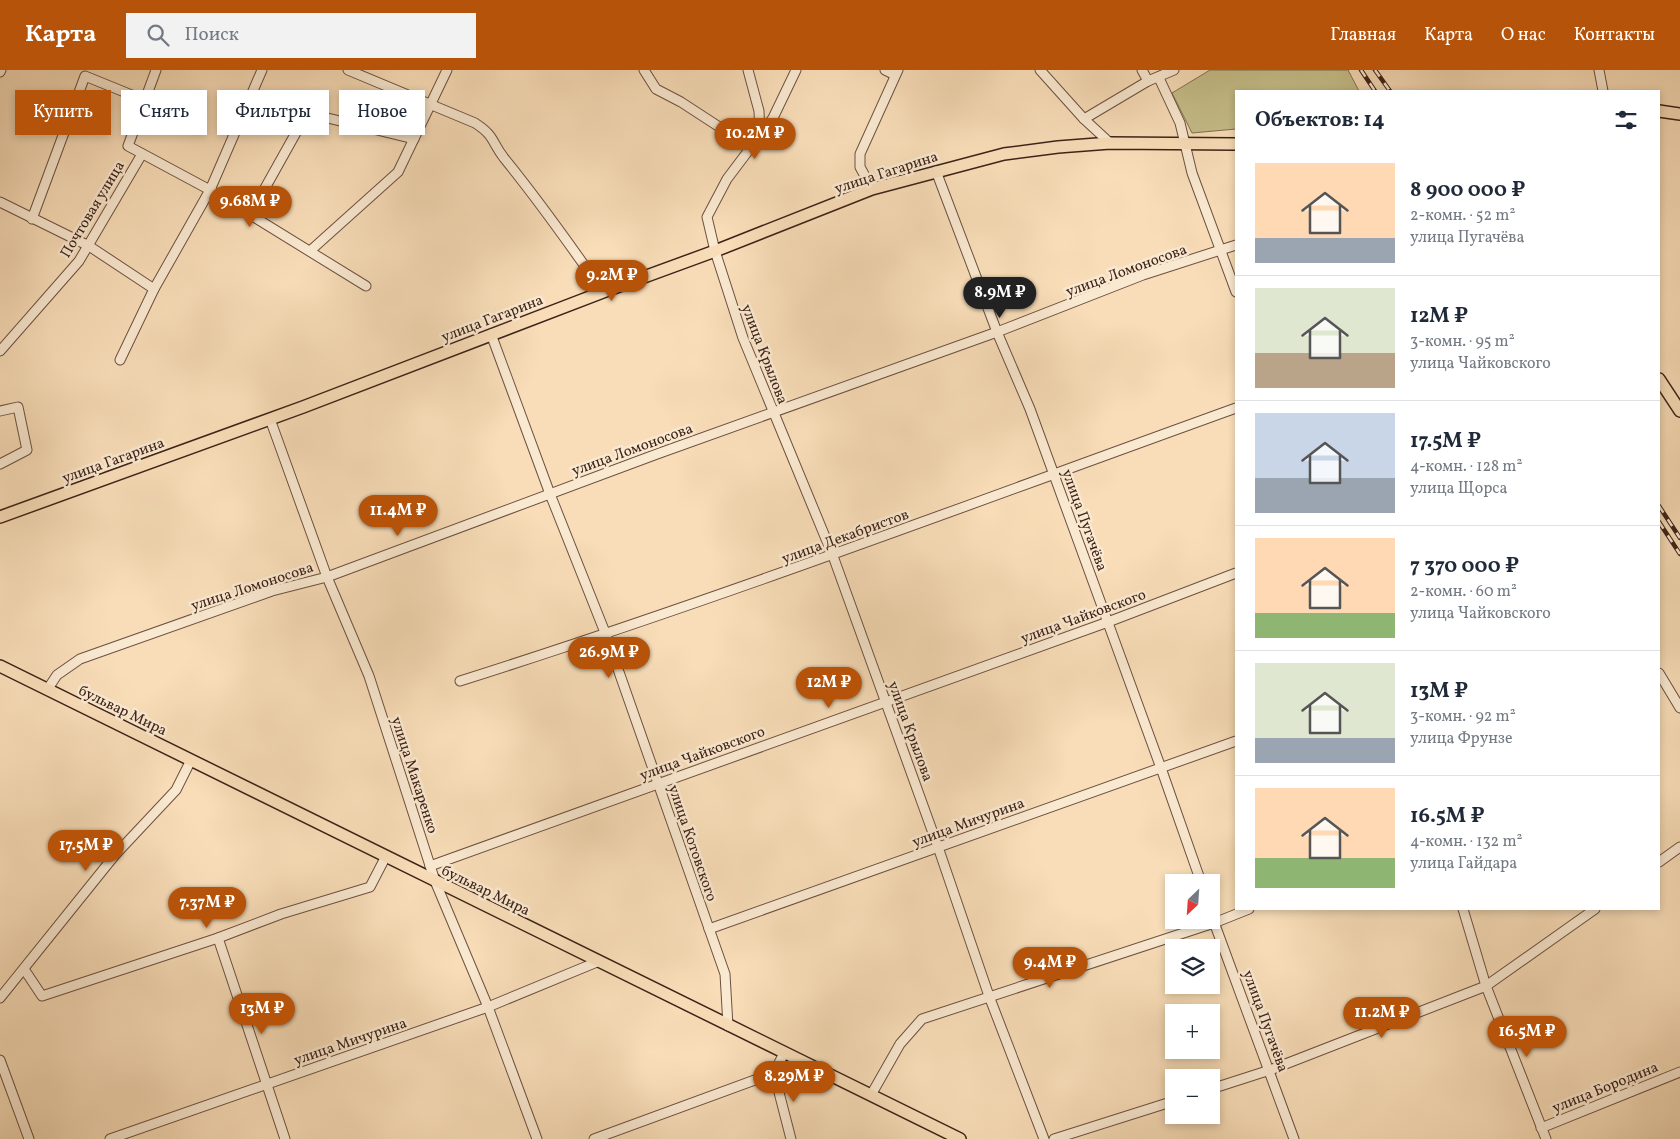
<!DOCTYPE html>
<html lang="ru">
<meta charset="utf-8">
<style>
body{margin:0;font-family:Vollkorn,serif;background:#f2f2f3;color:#1f2937;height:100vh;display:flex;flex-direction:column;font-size:19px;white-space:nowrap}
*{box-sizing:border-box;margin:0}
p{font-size:16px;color:#747a83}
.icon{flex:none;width:28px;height:28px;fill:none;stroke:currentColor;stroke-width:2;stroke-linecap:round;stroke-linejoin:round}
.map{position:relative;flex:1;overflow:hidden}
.side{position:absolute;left:1235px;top:20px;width:425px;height:820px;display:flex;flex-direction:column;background:#fff;border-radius:0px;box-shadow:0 2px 8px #0003}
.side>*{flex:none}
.top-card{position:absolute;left:15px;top:20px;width:475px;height:45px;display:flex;gap:10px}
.needle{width:32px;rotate:205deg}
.controls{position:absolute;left:1165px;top:804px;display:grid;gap:10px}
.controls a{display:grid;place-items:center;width:55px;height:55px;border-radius:0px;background:#fff;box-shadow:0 2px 8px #0003;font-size:25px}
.price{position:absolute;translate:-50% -42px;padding:0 11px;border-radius:18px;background:#b45309;color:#fff;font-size:16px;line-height:32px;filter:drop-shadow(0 1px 2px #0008)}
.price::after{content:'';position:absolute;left:50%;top:30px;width:15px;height:11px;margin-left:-8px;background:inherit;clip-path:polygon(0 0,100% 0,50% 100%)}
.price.selected{background:#222;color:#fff}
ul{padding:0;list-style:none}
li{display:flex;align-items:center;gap:15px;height:125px;padding:0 20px}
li+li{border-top:1px solid #e0e1e3}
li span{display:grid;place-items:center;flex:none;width:140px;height:100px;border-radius:0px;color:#555}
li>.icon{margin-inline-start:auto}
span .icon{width:60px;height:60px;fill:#fffc;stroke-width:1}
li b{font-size:21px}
h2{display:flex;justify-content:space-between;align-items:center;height:60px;padding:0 20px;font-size:21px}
.pill{padding:0 18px;border-radius:0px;background:#fff;box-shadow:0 2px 8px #0003;font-size:18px;line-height:45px}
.pill.selected{background:#b45309;color:#fff}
header{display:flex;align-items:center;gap:30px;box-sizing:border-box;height:70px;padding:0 25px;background:#b45309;color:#fff}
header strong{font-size:24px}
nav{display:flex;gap:28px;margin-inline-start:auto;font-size:18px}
.search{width:350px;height:45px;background:#f2f2f3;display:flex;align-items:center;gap:12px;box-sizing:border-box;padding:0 18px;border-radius:0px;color:#747a83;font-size:19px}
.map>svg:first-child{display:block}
.green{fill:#c5be89;stroke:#817050}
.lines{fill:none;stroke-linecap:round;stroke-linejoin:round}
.minor-casing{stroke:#6c5140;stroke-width:11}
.major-casing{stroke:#3d2218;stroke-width:14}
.minor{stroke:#fae9d1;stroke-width:9}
.major{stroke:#f8ddb8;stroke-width:11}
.rail-casing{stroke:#3d2218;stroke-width:4.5}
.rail{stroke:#fae9d1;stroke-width:2.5;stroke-dasharray:8;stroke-linecap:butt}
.labels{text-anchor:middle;stroke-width:5;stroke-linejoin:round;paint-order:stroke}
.street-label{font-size:15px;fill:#3d2218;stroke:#fae9d1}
</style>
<header>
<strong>Карта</strong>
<div class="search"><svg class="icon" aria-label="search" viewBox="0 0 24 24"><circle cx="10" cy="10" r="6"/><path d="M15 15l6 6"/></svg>Поиск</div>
<nav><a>Главная</a><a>Карта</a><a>О нас</a><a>Контакты</a></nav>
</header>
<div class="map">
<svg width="1680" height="1069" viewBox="0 0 1680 1069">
<rect width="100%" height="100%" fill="#f8ddb8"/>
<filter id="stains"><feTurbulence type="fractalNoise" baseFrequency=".004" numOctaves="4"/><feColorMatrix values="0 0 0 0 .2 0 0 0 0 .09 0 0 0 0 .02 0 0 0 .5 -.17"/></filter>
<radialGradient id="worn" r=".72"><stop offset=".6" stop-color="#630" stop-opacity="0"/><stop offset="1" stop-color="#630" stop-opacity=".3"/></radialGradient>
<path class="green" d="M 1210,0 L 1348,0 L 1359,21 L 1236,21 L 1236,59 L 1192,63 L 1172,23 Z"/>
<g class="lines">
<g class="minor-casing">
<g id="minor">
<path d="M 156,0 L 128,76 L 210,120 L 366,216"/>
<path d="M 348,0 L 475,53 C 495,66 491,71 504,88 C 539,131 571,176 603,222"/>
<path d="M 644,0 L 656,19 L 681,32 L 750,77"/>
<path d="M 748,0 L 759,41 L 760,66"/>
<path d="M 796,0 L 773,48 L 727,109 L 707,147 L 715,181 L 743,268 L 833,486 L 938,777 L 989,926 L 1044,1069"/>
<path d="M 885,0 L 895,5"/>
<path d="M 1040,0 L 1084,49 L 1110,73"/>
<path d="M 1142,0 L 1148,11"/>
<path d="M 1599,0 L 1603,21"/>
<path d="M 0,2 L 1,0"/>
<path d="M 1159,8 L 1180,53 L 1192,103 L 1236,222"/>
<path d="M 1084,49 L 1148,11 L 1174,0"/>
<path d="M 936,101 L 997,262 L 1030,339 L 1161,698 L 1201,812"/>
<path d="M 872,119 L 860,97 L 860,84 L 898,0"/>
<path d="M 0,132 L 89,176 L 154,219"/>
<path d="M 250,145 L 307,43 L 414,69"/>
<path d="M 32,149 L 85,6 L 144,30"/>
<path d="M 310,181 L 398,102 L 447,0"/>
<path d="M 491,264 L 550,424 L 606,565 L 725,904 L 728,956"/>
<path d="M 0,281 L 79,191 L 142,84"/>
<path d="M 120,290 L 154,219 L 210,120 L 262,0"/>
<path d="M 0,341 L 18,337 L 27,380 L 0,394"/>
<path d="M 270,349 L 327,507 L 369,606 L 435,811 L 488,937 L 537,1069"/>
<path d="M 1659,603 L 1680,638"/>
<path d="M 460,611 C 722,528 978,431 1236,338"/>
<path d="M 47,620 L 57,605 L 80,589 L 272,521 L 327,507 L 657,384 L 997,262 L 1143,205 L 1236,175"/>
<path d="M 1659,792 L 1680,777"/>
<path d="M 430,796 L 1108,552 L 1236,503"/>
<path d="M 1463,839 L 1486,916 L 1546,1069"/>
<path d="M 1211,844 L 1294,1069"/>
<path d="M 709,859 L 1236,671"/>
<path d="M 218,868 L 285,1069"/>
<path d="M 24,899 L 42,926 L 218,868 L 281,844 L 370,817 L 385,788"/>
<path d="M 0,928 L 115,785 L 176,720 L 191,690"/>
<path d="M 0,990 L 29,1069"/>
<path d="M 774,1003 L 791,1069"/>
<path d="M 1211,1019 L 1270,1000 L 1486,916 L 1595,839"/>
<path d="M 871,1025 L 900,974 L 922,949 L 1214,853 L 1249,839"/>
<path d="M 1541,1058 L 1680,1002"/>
<path d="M 110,1069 L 488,937 L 597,892"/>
<path d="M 594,1069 L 774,1003 L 784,983"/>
<path d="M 1054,1069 L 1174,1031"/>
</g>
</g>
<g class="major-casing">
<g id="major">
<path d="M 1659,41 L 1680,44"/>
<path d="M 1659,309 L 1680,341"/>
<path d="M 0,447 L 303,337 L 603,222 L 715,181 L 872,119 L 1004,84 L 1058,77 L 1110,73 L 1236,74"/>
<path d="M 0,596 L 960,1069"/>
</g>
</g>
<use href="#minor" class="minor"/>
<use href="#major" class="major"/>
<g class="rail-casing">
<g id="rail">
<path d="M 1361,0 L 1375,21"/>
<path d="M 1375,0 L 1390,21"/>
<path d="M 1659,436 L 1680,468"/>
<path d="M 1659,452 L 1680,484"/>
</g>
</g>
<use href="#rail" class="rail"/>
</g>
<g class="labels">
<g class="street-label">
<text transform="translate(886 102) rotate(-18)" y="5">улица Гагарина</text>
<text transform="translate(92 139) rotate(-59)" y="5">Почтовая улица</text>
<text transform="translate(1126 200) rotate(-20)" y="5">улица Ломоносова</text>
<text transform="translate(492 248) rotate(-21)" y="5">улица Гагарина</text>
<text transform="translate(765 284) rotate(69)" y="5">улица Крылова</text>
<text transform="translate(632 379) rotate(-20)" y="5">улица Ломоносова</text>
<text transform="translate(113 390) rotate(-20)" y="5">улица Гагарина</text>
<text transform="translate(1085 450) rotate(70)" y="5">улица Пугачёва</text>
<text transform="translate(845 466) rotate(-20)" y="5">улица Декабристов</text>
<text transform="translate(252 516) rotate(-18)" y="5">улица Ломоносова</text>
<text transform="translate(1083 546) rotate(-20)" y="5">улица Чайковского</text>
<text transform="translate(123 640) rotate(26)" y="5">бульвар Мира</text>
<text transform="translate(911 661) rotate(70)" y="5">улица Крылова</text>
<text transform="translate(702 683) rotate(-20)" y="5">улица Чайковского</text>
<text transform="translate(415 705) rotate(72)" y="5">улица Макаренко</text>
<text transform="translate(968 752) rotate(-20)" y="5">улица Мичурина</text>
<text transform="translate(693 773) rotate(71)" y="5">улица Котовского</text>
<text transform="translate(486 820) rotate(26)" y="5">бульвар Мира</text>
<text transform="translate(1266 951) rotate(70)" y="5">улица Пугачёва</text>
<text transform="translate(350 971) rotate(-19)" y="5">улица Мичурина</text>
<text transform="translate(1605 1017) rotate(-22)" y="5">улица Бородина</text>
</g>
</g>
<rect width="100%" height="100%" filter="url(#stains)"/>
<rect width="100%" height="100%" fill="url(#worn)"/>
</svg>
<div class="controls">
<a><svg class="needle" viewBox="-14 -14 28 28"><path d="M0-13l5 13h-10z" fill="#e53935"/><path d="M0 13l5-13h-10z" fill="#747a83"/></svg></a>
<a><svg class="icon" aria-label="layers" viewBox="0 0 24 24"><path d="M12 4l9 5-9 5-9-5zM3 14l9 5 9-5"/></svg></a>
<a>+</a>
<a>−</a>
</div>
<b class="price" style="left:755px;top:90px">10.2M ₽</b>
<b class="price" style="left:250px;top:158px">9.68M ₽</b>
<b class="price" style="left:612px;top:232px">9.2M ₽</b>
<b class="price selected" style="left:1000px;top:249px">8.9M ₽</b>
<b class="price" style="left:398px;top:467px">11.4M ₽</b>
<b class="price" style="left:609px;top:609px">26.9M ₽</b>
<b class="price" style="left:829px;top:639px">12M ₽</b>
<b class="price" style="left:86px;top:802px">17.5M ₽</b>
<b class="price" style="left:207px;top:859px">7.37M ₽</b>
<b class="price" style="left:1050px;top:919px">9.4M ₽</b>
<b class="price" style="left:262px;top:965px">13M ₽</b>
<b class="price" style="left:1382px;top:969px">11.2M ₽</b>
<b class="price" style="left:1527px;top:988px">16.5M ₽</b>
<b class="price" style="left:794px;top:1033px">8.29M ₽</b>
<div class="top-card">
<a class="pill selected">Купить</a>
<a class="pill">Снять</a>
<a class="pill">Фильтры</a>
<a class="pill">Новое</a>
</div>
<section class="side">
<h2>Объектов: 14<svg class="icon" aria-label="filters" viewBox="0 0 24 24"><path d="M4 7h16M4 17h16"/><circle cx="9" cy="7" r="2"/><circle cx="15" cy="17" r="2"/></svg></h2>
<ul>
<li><span style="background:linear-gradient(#ffd9b3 75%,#9aa5b1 0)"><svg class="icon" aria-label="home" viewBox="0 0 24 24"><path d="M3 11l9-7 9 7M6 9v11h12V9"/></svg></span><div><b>8 900 000 ₽</b><p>2-комн. · 52 m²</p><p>улица Пугачёва</p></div></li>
<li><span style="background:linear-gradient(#dfe7d0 65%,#b9a48a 0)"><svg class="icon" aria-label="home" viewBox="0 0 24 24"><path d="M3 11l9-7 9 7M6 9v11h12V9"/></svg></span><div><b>12M ₽</b><p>3-комн. · 95 m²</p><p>улица Чайковского</p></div></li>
<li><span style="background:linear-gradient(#c9d6e8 65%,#9aa5b1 0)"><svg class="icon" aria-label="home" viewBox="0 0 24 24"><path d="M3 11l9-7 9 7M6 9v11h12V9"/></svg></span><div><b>17.5M ₽</b><p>4-комн. · 128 m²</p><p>улица Щорса</p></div></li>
<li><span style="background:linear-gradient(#ffd9b3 75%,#8fb573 0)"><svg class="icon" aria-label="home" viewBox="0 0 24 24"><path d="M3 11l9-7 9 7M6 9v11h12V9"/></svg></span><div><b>7 370 000 ₽</b><p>2-комн. · 60 m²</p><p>улица Чайковского</p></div></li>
<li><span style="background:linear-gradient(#dfe7d0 75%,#9aa5b1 0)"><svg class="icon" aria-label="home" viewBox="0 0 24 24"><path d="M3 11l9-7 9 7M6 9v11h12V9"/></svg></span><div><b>13M ₽</b><p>3-комн. · 92 m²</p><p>улица Фрунзе</p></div></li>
<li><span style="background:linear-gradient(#ffd9b3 70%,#8fb573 0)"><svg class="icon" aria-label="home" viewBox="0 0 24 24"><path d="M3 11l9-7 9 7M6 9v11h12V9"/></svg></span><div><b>16.5M ₽</b><p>4-комн. · 132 m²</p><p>улица Гайдара</p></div></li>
</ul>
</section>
</div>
